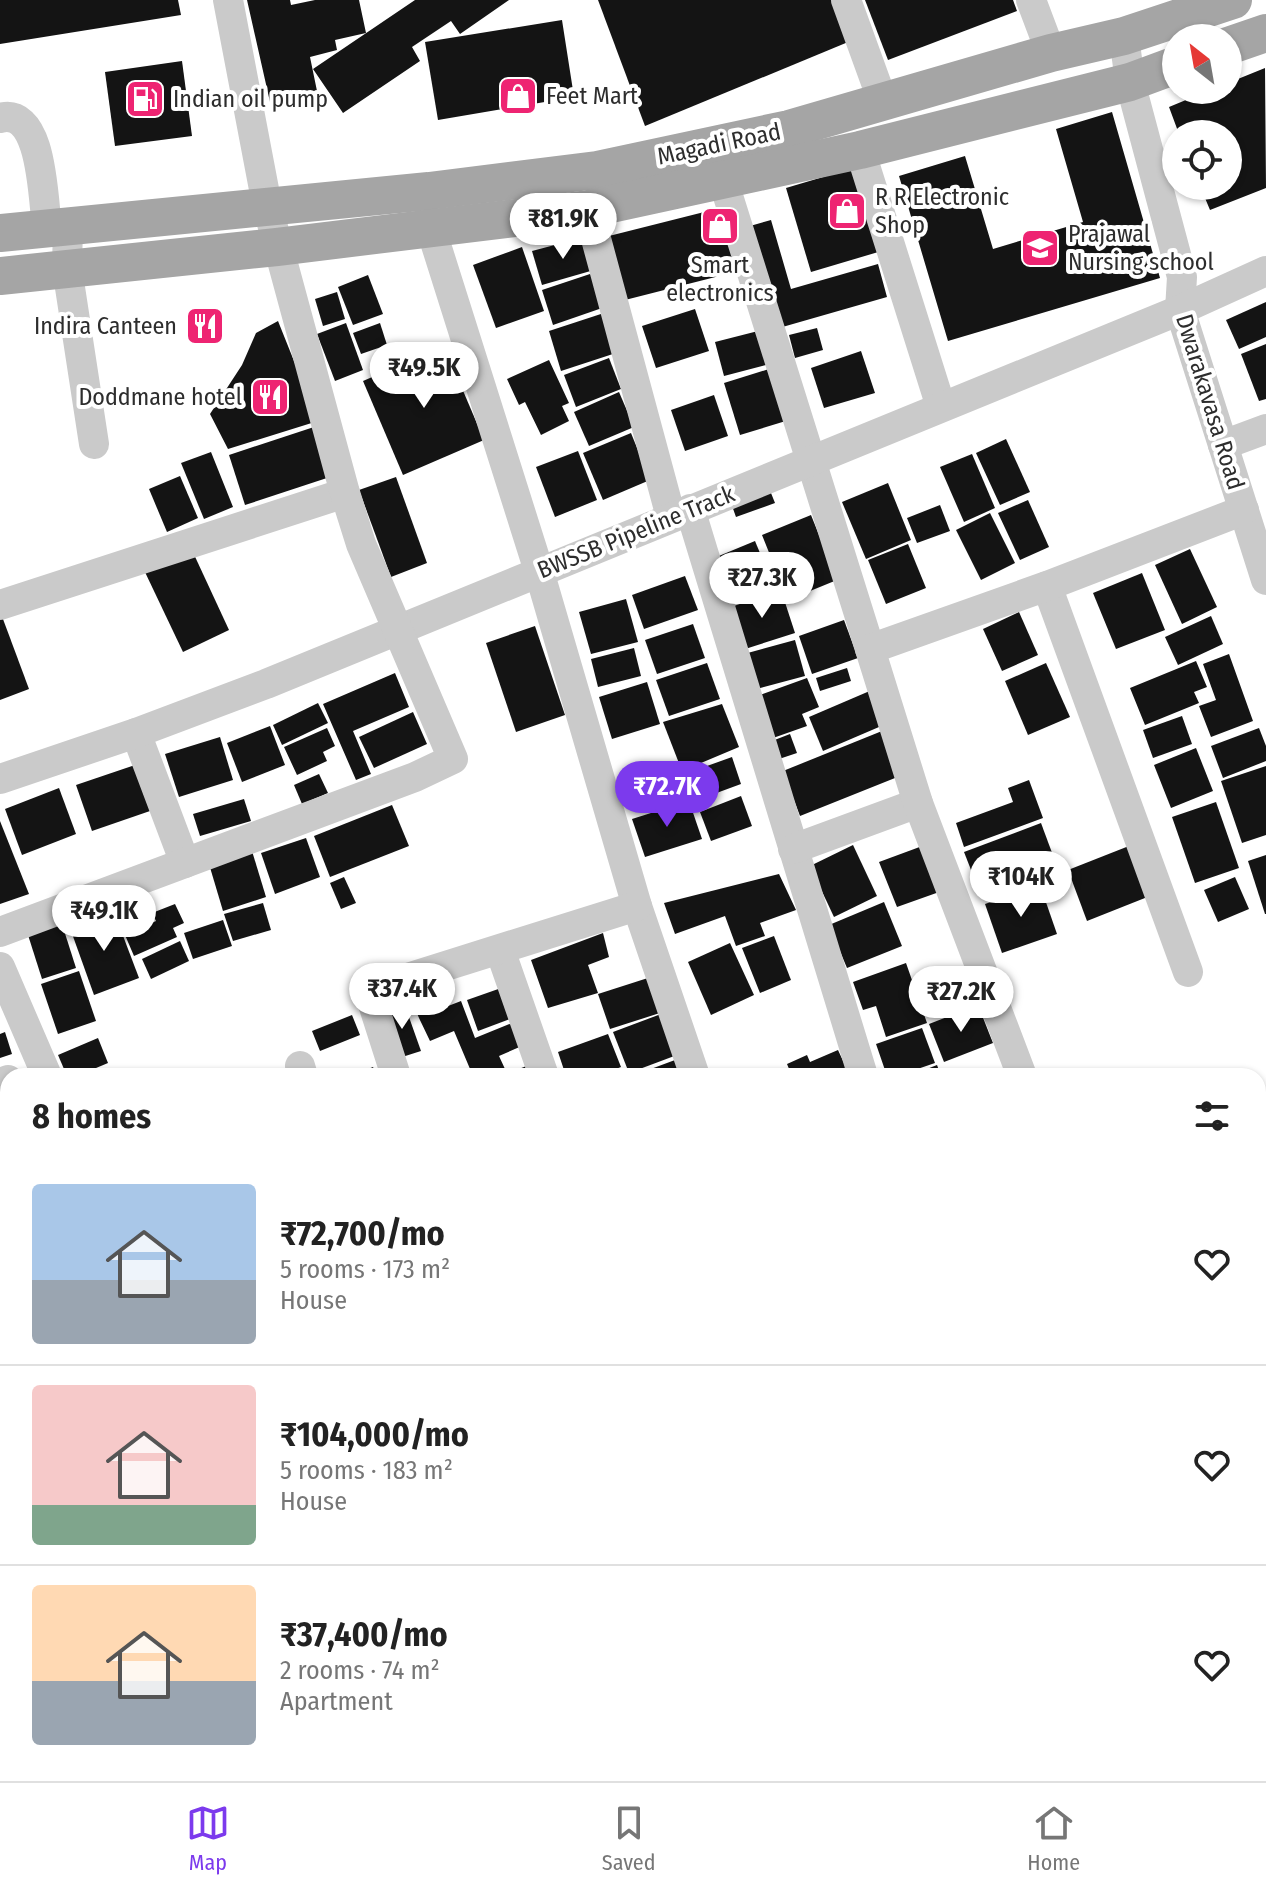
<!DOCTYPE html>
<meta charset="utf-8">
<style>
body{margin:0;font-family:"Fira Sans Condensed",sans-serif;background:#f6f6f6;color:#222;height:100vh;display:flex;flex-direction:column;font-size:30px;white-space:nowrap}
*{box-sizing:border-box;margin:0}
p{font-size:26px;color:#767676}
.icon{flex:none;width:44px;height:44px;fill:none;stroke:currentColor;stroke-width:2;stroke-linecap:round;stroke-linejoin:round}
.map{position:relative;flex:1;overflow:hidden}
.panel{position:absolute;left:0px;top:1068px;width:1266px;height:714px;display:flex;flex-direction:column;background:#fff;border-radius:24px 24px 0 0;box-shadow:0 2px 6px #0004}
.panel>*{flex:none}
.needle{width:52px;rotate:329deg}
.tools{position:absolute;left:1162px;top:24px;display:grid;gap:16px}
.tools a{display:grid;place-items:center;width:80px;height:80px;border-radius:50%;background:#fff;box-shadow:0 2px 6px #0004;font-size:40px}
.price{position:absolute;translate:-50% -68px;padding:0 18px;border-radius:28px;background:#fff;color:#222;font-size:26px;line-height:52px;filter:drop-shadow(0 2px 4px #0008)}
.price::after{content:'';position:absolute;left:50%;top:48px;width:24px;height:18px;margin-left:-12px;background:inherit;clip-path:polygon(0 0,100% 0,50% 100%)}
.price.on{background:#7c3aed;color:#fff}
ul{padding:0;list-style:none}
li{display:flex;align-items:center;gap:24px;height:200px;padding:0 32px}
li+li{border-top:2px solid #e0e0e0}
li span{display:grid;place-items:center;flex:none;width:224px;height:160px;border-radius:8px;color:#555}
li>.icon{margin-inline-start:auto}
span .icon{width:96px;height:96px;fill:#fffc;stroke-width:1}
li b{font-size:34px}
h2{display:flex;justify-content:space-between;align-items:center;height:96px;padding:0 32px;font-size:34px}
.menu{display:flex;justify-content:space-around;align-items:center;height:112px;border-top:2px solid #e0e0e0;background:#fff;font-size:22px;color:#767676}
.menu a{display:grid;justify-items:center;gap:4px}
.menu .on{color:#7c3aed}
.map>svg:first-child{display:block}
.building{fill:#141414}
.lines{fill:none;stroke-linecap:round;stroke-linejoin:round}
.minor{stroke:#cacaca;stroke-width:30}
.major{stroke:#a5a5a5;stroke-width:38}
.labels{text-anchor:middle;stroke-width:8;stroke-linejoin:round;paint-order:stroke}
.poi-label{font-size:24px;fill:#2d2d2d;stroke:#fff;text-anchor:start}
.street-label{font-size:24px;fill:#2d2d2d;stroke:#fff}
</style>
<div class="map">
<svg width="1266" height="1781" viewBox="0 0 1266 1781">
<rect width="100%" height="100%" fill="#fff"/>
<g class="building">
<path d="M 0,0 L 178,0 L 181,15 L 0,44 Z"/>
<path d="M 247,0 L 290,0 L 291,5 L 315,0 L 359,0 L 366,33 L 335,40 L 337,50 L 310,57 L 317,91 L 270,102 Z"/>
<path d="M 415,0 L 509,0 L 460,34 L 451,21 L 412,47 L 420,61 L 343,113 L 313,69 Z"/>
<path d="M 598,0 L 836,0 L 853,40 L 645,126 Z"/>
<path d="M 865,0 L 1013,0 L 1017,11 L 888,60 Z"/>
<path d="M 562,20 L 574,97 L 438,120 L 425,42 Z"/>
<path d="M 182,61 L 192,136 L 115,146 L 105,72 Z"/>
<path d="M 1265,68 L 1266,188 L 1210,210 L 1200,186 L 1228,186 L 1228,134 L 1179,134 L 1169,107 L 1210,90 L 1228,90 L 1228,83 Z"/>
<path d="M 1112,112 L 1160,278 L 948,341 L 899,176 L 965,156 L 993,249 L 1083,222 L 1056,129 Z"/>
<path d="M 860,166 L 885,250 L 811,272 L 786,188 Z"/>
<path d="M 728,206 L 743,270 L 625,300 L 609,236 Z"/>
<path d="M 771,220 L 791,289 L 878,264 L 887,297 L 772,330 L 743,228 Z"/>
<path d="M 585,237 L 594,270 L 542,285 L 532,251 Z"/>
<path d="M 522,247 L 544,311 L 496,328 L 473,265 Z"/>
<path d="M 593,273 L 605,307 L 553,325 L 542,290 Z"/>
<path d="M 368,275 L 383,314 L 353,325 L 338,287 Z"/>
<path d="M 337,292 L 345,319 L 323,326 L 315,299 Z"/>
<path d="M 1266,302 L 1266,337 L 1239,349 L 1226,320 Z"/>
<path d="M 695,309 L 709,351 L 656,368 L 642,326 Z"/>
<path d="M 607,312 L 619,352 L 561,371 L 549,331 Z"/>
<path d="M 278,321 L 318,421 L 228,449 L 210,414 L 242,365 L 256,333 Z"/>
<path d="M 346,323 L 363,370 L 335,381 L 317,334 Z"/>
<path d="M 380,323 L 387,345 L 361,354 L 353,333 Z"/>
<path d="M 817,328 L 823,350 L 795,358 L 789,335 Z"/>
<path d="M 762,330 L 770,364 L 724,376 L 715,342 Z"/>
<path d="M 1266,344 L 1266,399 L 1259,401 L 1241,354 Z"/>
<path d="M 444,346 L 484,440 L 403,475 L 363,381 Z"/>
<path d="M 861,351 L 875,393 L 824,408 L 811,368 Z"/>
<path d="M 609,358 L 621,389 L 576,407 L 564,375 Z"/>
<path d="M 549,360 L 569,403 L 562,406 L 569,421 L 541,435 L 525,402 L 519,405 L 507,379 Z"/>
<path d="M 772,368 L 789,420 L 740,435 L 724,383 Z"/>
<path d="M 619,392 L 634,427 L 589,446 L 574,412 Z"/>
<path d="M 714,395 L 728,436 L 685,451 L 671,410 Z"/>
<path d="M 317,426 L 333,476 L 245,505 L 229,455 Z"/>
<path d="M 631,433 L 650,480 L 603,500 L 583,453 Z"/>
<path d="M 1006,439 L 1030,492 L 1000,505 L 976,453 Z"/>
<path d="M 578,451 L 597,500 L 555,517 L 536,467 Z"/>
<path d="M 211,452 L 233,507 L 204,519 L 181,463 Z"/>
<path d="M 972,454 L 995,508 L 964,522 L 940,467 Z"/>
<path d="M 180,476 L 198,518 L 167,532 L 149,489 Z"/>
<path d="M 396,477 L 427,563 L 391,577 L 359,490 Z"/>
<path d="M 888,483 L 911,540 L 866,559 L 842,502 Z"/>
<path d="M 769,488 L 775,503 L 736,517 L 731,503 Z"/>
<path d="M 1028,500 L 1049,547 L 1020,560 L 998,513 Z"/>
<path d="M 940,505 L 950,531 L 917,543 L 907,518 Z"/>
<path d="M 990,513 L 1015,563 L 981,580 L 956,530 Z"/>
<path d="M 811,515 L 837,580 L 788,600 L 762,535 Z"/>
<path d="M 755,541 L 774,587 L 733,604 L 714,558 Z"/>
<path d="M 908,544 L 926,588 L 886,604 L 868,560 Z"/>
<path d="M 191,548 L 229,630 L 183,652 L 144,570 Z"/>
<path d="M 1190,549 L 1217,607 L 1182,624 L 1155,565 Z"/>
<path d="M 1142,573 L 1165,630 L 1116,649 L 1093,593 Z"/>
<path d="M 685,576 L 698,610 L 644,629 L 632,595 Z"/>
<path d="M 781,590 L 795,633 L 742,650 L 728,608 Z"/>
<path d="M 626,599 L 638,642 L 591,654 L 579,612 Z"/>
<path d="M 0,611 L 29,689 L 0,700 Z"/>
<path d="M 1019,612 L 1038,655 L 1002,671 L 983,629 Z"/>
<path d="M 1211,616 L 1223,644 L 1178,665 L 1165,637 Z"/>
<path d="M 844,620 L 858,658 L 812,674 L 799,636 Z"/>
<path d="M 693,624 L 705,658 L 657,674 L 645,640 Z"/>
<path d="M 535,626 L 565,715 L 516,732 L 486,643 Z"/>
<path d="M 795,640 L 805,676 L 753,690 L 744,654 Z"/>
<path d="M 634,648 L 641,676 L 598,687 L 591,659 Z"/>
<path d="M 1229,654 L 1253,721 L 1211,737 L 1199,706 L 1216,700 L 1203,664 Z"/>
<path d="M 1196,661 L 1207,687 L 1194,692 L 1199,703 L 1145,725 L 1130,688 Z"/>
<path d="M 707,663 L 720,699 L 669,716 L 656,680 Z"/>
<path d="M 1046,663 L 1070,717 L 1028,735 L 1005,681 Z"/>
<path d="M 847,668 L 851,681 L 820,691 L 816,678 Z"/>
<path d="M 395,673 L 409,707 L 353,731 L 371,774 L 356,780 L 323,704 Z"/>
<path d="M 807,678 L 819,707 L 802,714 L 807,726 L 773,738 L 757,696 Z"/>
<path d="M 647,682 L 660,724 L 612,739 L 599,697 Z"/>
<path d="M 872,690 L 886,724 L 823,751 L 809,717 Z"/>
<path d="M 318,703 L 328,723 L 282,745 L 273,725 Z"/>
<path d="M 722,704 L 739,747 L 682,771 L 663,722 Z"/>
<path d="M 413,712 L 427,744 L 374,768 L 359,737 Z"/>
<path d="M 1182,716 L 1192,744 L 1153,758 L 1143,730 Z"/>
<path d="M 270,726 L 285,765 L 242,782 L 227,743 Z"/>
<path d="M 327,728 L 335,746 L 323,752 L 327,761 L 297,775 L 284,747 Z"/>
<path d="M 1259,728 L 1266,746 L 1266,761 L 1223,778 L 1211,746 Z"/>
<path d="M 882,731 L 900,776 L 800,816 L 783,771 Z"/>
<path d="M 790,734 L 797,753 L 779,759 L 772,741 Z"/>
<path d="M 220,737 L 233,780 L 179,797 L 165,754 Z"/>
<path d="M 1196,748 L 1213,791 L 1171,808 L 1154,765 Z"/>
<path d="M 732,757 L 741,784 L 692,802 L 682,775 Z"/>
<path d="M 135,765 L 150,811 L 92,831 L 76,785 Z"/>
<path d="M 1266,766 L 1266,835 L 1242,843 L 1221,781 Z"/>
<path d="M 319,774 L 328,793 L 302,804 L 294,785 Z"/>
<path d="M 1029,780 L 1043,818 L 964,847 L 956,823 L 1013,802 L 1008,788 Z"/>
<path d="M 59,788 L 76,834 L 22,855 L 5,809 Z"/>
<path d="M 741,796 L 752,826 L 711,841 L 700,812 Z"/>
<path d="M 244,799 L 251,821 L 200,836 L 193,814 Z"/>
<path d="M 689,801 L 702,839 L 645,857 L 632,819 Z"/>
<path d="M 1216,802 L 1239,868 L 1195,883 L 1172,817 Z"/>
<path d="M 392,805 L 409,846 L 330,877 L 314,836 Z"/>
<path d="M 0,821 L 29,894 L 0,904 Z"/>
<path d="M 1041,823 L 1058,869 L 982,898 L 964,852 Z"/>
<path d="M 306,838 L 320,877 L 275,894 L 261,853 Z"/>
<path d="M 1134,844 L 1155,894 L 1087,921 L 1068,870 Z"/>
<path d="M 853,845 L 877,896 L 834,917 L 810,866 Z"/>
<path d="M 925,845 L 942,891 L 897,907 L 879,862 Z"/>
<path d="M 252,851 L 266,897 L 223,911 L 209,864 Z"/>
<path d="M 1266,855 L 1266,914 L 1265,914 L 1248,861 Z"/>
<path d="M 779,874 L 796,910 L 760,923 L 765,936 L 736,946 L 725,916 L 675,934 L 664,903 Z"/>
<path d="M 344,877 L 356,903 L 341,909 L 330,883 Z"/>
<path d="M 1235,877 L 1249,909 L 1218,922 L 1204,890 Z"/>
<path d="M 1040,885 L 1057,934 L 1002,953 L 985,904 Z"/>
<path d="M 884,902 L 902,946 L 847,968 L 829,925 Z"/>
<path d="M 263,903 L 271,930 L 233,941 L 224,914 Z"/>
<path d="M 175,904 L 184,923 L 173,928 L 177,937 L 134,956 L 125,935 L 156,921 L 152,913 Z"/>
<path d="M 114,912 L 139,978 L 94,995 L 70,928 Z"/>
<path d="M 223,920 L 232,946 L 193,959 L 184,933 Z"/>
<path d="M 62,924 L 76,968 L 42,979 L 28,935 Z"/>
<path d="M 603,933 L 609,957 L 588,965 L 598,993 L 548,1008 L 531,960 Z"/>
<path d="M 774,936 L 791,980 L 760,993 L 742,948 Z"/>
<path d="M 180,941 L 189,961 L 151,979 L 142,959 Z"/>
<path d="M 730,943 L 754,995 L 711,1015 L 688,962 Z"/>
<path d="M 906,963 L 927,1023 L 886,1037 L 876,1006 L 863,1010 L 853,982 Z"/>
<path d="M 79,971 L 96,1021 L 58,1034 L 41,984 Z"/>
<path d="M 651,977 L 663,1012 L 610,1029 L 598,994 Z"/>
<path d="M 433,985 L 443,1008 L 461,1001 L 475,1038 L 522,1019 L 531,1042 L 499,1056 L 505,1069 L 489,1076 L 473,1076 L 454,1031 L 430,1041 L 419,1018 L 409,994 Z"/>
<path d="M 504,987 L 515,1017 L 478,1031 L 467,1000 Z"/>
<path d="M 404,1003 L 421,1051 L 399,1058 L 383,1012 Z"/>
<path d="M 978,1005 L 993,1043 L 944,1062 L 929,1024 Z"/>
<path d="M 661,1014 L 677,1055 L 629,1073 L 613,1032 Z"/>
<path d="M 352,1015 L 360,1035 L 320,1051 L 312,1031 Z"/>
<path d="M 922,1028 L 935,1063 L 897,1076 L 887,1076 L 876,1044 Z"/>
<path d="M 5,1032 L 12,1054 L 0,1058 L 0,1034 Z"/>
<path d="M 608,1034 L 621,1067 L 598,1076 L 566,1076 L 558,1052 Z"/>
<path d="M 98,1038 L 108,1063 L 77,1076 L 67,1076 L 58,1055 Z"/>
<path d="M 838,1050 L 850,1076 L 792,1076 L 787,1064 L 807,1055 L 810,1062 Z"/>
<path d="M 675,1060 L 681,1076 L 632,1076 Z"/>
<path d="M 529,1065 L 533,1076 L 501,1076 Z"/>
<path d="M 937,1065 L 941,1076 L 909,1076 Z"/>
<path d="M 373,1067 L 377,1076 L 351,1076 Z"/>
<path d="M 8,1117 L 8,1147 L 7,1147 L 0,1120 Z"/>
<path d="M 1266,1258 L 1266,1319 L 1258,1323 L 1258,1261 Z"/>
<path d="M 0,1285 L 8,1307 L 8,1338 L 0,1340 Z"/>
<path d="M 8,1587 L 8,1630 L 0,1632 L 0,1590 Z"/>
<path d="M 1266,1725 L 1266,1754 L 1258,1735 L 1258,1728 Z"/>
<path d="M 853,1774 L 876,1774 L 880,1781 L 839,1781 Z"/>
<path d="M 878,1774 L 924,1774 L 928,1781 L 882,1781 Z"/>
<path d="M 1107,1774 L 1129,1774 L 1110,1781 Z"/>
</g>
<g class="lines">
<g class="minor">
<path d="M 846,0 L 883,102"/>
<path d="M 1031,0 L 1051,53"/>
<path d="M 1124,36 L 1130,82 L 1182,277 L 1180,310 L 1266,580"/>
<path d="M 0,118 C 43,106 43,200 47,228"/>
<path d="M 860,150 L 941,407"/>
<path d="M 723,180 L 870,649"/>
<path d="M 588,209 L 671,517"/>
<path d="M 68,226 L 67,268 L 94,444"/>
<path d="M 431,229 L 539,571 L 637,906 L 695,1076"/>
<path d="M 1223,445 L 1266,429"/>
<path d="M 690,509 L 863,1076"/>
<path d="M 1047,586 L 1188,972"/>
<path d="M 0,605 L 345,493"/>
<path d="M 136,733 L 185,863"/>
<path d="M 0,779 L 136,733 L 266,684 L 1180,310 L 1266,271"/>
<path d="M 793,849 L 918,803"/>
<path d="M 0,932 L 415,777 L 453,759 L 361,544 L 345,493 L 267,205 L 228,0"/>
<path d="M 500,950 L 544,1076"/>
<path d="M 0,967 L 47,1076"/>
<path d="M 300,1066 L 303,1076"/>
<path d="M 396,1076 L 373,1004 L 373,994 L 382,986 L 637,906"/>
<path d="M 1022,1076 L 918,803 L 870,649 L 1047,586 L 1244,510"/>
<path d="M 0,1083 L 8,1080"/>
<path d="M 0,1246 L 8,1243"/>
<path d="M 1258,1371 L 1266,1368"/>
<path d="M 1258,1626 L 1266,1623"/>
<path d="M 945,1774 L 948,1781"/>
<path d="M 81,1781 L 101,1774"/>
<path d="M 806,1781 L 828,1774"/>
</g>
<g class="major">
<path d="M 1228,46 L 1266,33"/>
<path d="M 0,233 L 429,191 L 597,170 L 789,129 L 1051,53 L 1124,36 L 1233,0"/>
<path d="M 0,276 L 277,247 L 588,209 L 860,150 L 1130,82 L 1176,65"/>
</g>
</g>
<defs>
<g id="shop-square" transform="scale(2)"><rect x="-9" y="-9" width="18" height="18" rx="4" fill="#ee2472" stroke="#fff"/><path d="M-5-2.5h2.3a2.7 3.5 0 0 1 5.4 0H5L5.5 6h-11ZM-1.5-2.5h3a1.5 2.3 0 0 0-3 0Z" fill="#fff"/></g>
<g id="fuel-square" transform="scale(2)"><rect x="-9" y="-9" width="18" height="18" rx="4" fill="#ee2472" stroke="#fff"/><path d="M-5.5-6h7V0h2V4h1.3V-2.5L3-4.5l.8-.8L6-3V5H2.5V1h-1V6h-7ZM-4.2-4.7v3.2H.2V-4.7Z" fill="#fff"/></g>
<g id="school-square" transform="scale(2)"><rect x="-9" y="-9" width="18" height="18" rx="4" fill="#ee2472" stroke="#fff"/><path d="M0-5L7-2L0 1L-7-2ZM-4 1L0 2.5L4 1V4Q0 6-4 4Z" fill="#fff"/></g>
<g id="restaurant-square" transform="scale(2)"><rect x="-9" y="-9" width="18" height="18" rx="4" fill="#ee2472" stroke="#fff"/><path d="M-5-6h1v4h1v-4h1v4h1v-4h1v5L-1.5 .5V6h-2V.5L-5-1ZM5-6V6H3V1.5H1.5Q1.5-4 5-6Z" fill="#fff"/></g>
</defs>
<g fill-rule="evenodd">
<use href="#shop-square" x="518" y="96"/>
<use href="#fuel-square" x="145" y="99"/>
<use href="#shop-square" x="847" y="211"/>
<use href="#shop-square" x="720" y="226"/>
<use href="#school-square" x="1040" y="248"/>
<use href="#restaurant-square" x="205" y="326"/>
<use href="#restaurant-square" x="270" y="397"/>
</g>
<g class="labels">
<g class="poi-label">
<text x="546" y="104">Feet Mart</text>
<text x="173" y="107">Indian oil pump</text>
<text x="875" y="205">R R Electronic<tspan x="875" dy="28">Shop</tspan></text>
<text x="1068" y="242">Prajawal<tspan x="1068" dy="28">Nursing school</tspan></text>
<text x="720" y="273" text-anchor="middle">Smart<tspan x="720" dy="28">electronics</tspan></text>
<text x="177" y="334" text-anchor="end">Indira Canteen</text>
<text x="242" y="405" text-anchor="end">Doddmane hotel</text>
</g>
<g class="street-label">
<text transform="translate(719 144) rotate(-12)" y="8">Magadi Road</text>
<text transform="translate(1210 402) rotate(73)" y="8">Dwarakavasa Road</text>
<text transform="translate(636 532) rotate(-22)" y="8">BWSSB Pipeline Track</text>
</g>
</g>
</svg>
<div class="tools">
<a><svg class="needle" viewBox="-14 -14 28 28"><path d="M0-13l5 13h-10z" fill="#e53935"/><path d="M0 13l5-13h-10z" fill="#767676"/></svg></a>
<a><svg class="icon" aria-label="locate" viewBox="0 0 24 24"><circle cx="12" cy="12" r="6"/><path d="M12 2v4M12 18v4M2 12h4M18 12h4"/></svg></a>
</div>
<b class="price" style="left:563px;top:261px">₹81.9K</b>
<b class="price" style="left:424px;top:410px">₹49.5K</b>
<b class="price" style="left:762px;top:620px">₹27.3K</b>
<b class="price on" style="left:667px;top:829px">₹72.7K</b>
<b class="price" style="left:1021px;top:919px">₹104K</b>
<b class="price" style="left:104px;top:953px">₹49.1K</b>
<b class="price" style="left:402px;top:1031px">₹37.4K</b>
<b class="price" style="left:961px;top:1034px">₹27.2K</b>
<section class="panel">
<h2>8 homes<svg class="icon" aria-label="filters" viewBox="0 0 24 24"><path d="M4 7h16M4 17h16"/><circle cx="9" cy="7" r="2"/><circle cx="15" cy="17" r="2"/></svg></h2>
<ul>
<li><span style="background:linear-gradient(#a9c7e8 60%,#9aa5b1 0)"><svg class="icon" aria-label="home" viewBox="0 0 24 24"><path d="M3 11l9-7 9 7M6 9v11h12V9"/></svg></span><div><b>₹72,700/mo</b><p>5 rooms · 173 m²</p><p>House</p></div><svg class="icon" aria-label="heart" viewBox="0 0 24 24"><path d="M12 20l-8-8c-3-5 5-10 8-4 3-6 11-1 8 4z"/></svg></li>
<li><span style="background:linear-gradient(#f6c9c9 75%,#7fa58c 0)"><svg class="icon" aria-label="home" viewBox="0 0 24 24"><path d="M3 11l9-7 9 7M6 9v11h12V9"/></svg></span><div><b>₹104,000/mo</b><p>5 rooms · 183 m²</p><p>House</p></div><svg class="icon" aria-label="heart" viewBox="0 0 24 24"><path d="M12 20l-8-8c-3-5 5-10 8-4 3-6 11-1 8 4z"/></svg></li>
<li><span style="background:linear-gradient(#ffd9b3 60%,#9aa5b1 0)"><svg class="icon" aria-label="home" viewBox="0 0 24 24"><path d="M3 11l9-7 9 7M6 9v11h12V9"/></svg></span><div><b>₹37,400/mo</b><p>2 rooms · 74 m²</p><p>Apartment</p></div><svg class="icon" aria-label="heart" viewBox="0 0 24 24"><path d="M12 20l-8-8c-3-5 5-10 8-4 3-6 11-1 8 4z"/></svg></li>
</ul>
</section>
</div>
<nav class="menu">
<a class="on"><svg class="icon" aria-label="map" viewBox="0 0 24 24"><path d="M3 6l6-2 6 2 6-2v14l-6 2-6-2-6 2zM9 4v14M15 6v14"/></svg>Map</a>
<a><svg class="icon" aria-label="saved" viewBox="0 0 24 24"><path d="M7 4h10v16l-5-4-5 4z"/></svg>Saved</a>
<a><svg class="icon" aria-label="home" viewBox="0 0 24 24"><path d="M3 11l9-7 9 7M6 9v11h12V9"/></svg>Home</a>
</nav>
